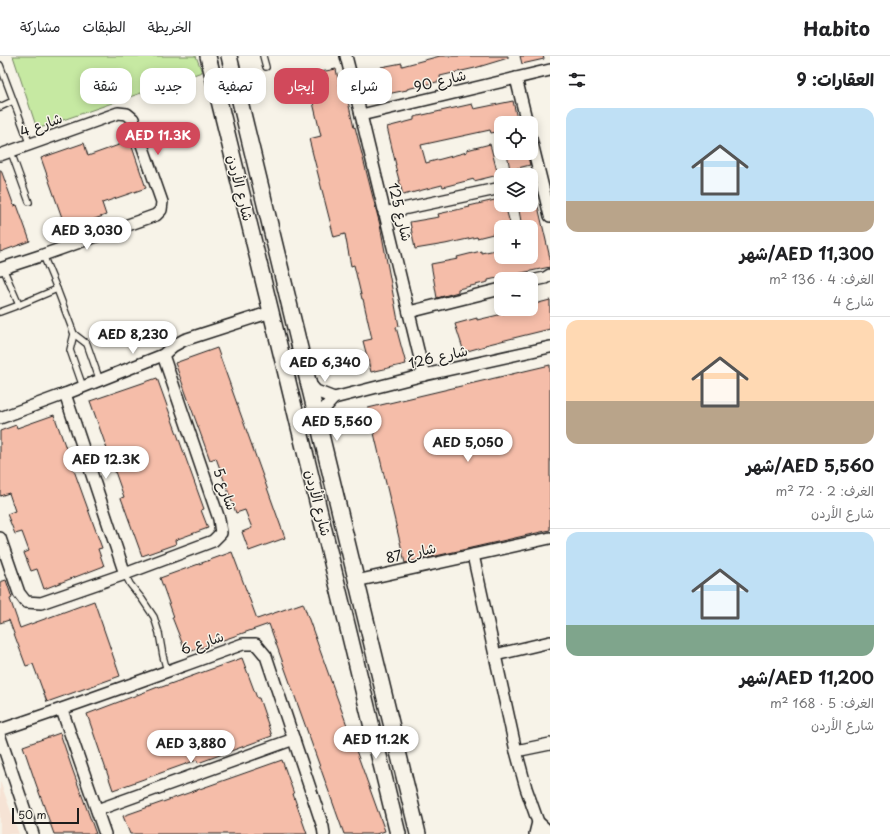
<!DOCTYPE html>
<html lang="ar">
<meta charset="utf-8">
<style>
body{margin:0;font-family:"Playpen Sans","Playpen Sans Arabic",sans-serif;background:#f6f6f6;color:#202124;direction:rtl;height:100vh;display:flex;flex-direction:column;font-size:15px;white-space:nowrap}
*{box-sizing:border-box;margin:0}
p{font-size:13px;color:#757577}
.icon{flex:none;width:22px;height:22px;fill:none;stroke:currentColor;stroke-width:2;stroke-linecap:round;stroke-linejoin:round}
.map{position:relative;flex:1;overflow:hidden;direction:ltr}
.details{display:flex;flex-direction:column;background:#fff;width:340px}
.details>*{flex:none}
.top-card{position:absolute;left:12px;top:12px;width:380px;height:36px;direction:rtl;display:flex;gap:8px}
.fabs{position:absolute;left:494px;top:60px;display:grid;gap:8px}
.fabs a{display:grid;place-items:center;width:44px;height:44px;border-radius:8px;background:#fff;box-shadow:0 2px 10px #0003;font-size:20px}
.scale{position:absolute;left:12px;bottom:10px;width:67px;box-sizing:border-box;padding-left:4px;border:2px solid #1c1c1c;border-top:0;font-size:11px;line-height:14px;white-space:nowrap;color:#1c1c1c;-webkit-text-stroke:3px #f7f3e8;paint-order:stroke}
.price{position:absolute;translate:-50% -34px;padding:0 9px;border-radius:14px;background:#fff;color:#222;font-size:13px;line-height:26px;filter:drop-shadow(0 1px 2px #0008)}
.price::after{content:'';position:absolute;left:50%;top:24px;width:12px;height:9px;margin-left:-6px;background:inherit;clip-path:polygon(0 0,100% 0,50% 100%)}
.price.current{background:#d1495b;color:#fff}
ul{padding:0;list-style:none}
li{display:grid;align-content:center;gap:8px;height:212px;padding:0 16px}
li+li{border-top:1px solid #e0e0e0}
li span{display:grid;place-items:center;height:124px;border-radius:12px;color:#555}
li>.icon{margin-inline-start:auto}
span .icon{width:72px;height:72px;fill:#fffc;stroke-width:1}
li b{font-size:17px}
h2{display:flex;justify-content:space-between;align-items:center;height:48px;padding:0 16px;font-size:17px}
.pill{padding:0 14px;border-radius:12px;background:#fff;box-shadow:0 2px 10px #0003;font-size:14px;line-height:36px}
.pill.current{background:#d1495b;color:#fff}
header{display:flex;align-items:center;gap:24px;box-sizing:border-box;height:56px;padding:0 20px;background:#fff;border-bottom:1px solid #e0e0e0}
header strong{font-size:19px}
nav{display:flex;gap:22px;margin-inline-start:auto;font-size:14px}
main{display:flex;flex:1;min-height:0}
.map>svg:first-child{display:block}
.built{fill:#f6e3d5}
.green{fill:#c6e9a2;stroke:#71825f}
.building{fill:#f5bda9;stroke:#1c1c1c}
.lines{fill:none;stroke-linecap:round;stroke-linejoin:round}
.service-casing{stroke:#1c1c1c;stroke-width:8}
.minor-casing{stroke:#1c1c1c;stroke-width:14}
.tertiary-casing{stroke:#1c1c1c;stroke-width:17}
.secondary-casing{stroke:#1c1c1c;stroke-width:18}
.service{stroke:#f7f3e8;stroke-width:5.5}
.minor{stroke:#f7f3e8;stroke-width:11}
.tertiary{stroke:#f7f3e8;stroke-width:14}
.secondary{stroke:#f7f3e8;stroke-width:15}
.labels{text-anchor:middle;stroke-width:3;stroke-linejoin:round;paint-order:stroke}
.street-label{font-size:14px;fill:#1c1c1c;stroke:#f7f3e8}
</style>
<header>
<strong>Habito</strong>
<nav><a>الخريطة</a><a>الطبقات</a><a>مشاركة</a></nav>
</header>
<main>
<section class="details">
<h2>العقارات: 9<svg class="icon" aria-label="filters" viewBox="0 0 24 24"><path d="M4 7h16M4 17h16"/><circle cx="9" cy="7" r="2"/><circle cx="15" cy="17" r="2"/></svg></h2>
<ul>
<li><span style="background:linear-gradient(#bfe0f5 75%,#b9a48a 0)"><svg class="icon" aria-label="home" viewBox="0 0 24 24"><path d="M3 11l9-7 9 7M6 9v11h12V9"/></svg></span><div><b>AED 11,300/شهر</b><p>الغرف: 4 · 136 m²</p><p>شارع 4</p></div></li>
<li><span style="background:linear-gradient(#ffd9b3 65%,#b9a48a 0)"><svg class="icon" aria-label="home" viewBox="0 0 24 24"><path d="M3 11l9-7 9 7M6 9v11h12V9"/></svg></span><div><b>AED 5,560/شهر</b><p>الغرف: 2 · 72 m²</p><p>شارع الأردن</p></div></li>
<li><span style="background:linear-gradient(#bfe0f5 75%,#7fa58c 0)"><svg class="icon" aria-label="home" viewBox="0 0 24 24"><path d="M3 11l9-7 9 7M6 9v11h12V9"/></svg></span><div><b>AED 11,200/شهر</b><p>الغرف: 5 · 168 m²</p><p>شارع الأردن</p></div></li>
</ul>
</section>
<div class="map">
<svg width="550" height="778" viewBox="0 0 550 778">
<rect width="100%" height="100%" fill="#f7f3e8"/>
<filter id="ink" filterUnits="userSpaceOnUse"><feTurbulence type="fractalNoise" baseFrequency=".025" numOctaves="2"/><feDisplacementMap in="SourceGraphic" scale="8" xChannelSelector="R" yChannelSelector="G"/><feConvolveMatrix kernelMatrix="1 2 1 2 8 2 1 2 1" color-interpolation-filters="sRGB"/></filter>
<g filter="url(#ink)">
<path class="built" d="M 0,725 L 19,778 L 0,778 Z"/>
<path class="green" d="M 13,0 L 196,0 L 202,16 L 37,73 Z"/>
<g class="building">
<path d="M 440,0 L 508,0 L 508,2 L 475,12 L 440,20 L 441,25 L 407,33 L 407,34 L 387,38 L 381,11 L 402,7 L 402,10 Z"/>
<path d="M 520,0 L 543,0 L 544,3 L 522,8 Z"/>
<path d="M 336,13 L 342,42 L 347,41 L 354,72 L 355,71 L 380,169 L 399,270 L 396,271 L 406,308 L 371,316 L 363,285 L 372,283 L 363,243 L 362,243 L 354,209 L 351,210 L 345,178 L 334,181 L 309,83 L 321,80 L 311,38 L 310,38 L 305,19 Z"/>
<path d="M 513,45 L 518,67 L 501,67 L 501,75 L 491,77 L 490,74 L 421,89 L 426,107 L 467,96 L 467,94 L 490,88 L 498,119 L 474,125 L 474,123 L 443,131 L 442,129 L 403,139 L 395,109 L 396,109 L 387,71 L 414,64 L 414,61 L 472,48 L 474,53 Z"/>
<path d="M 130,85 L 146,132 L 102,147 L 106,159 L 66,173 L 41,102 L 84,87 L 88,100 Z"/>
<path d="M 507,97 L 527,97 L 530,109 L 510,114 Z"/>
<path d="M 0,114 L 1,114 L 14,150 L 17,149 L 30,185 L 0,196 Z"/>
<path d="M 531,133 L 534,133 L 550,202 L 550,211 L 488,224 L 488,226 L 458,233 L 458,236 L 437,242 L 431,208 L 458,203 L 457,201 L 481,195 L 481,197 L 501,193 L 501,201 L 531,201 L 531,171 L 522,171 L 518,149 L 531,149 Z"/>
<path d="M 499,143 L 500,149 L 505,149 L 511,171 L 501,171 L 501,176 L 477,182 L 477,181 L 445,188 L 415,193 L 410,166 L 439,161 L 438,158 L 470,151 L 469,150 Z"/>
<path d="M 550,244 L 550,273 L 485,289 L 485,290 L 464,296 L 455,268 L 477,262 L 477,264 L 524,253 L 531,253 L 531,249 Z"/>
<path d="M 217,292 L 285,482 L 249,495 L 242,476 L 252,472 L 245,454 L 236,457 L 216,402 L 210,404 L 175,307 Z"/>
<path d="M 550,309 L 550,474 L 405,507 L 368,352 Z"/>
<path d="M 157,322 L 204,453 L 201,454 L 208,472 L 175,484 L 176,488 L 142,500 L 121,442 L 124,441 L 90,345 Z"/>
<path d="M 54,359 L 102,492 L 98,493 L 104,510 L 44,533 L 37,513 L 31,515 L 24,497 L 29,495 L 22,476 L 15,478 L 7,458 L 15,455 L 9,437 L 0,440 L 0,375 L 16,369 L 17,372 Z"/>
<path d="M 232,496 L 257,563 L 303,547 L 385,775 L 376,778 L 344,778 L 269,568 L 186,597 L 172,561 L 174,561 L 160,522 Z"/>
<path d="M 6,524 L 12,542 L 10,543 L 20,572 L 94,545 L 120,620 L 47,646 L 33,608 L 26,610 L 9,564 L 0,567 L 0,526 Z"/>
<path d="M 242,602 L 257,642 L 259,642 L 272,680 L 198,707 L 197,704 L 113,734 L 87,658 L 158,631 L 159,632 Z"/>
<path d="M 60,677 L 73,715 L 96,778 L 54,778 L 36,728 L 23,690 Z"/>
<path d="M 282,704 L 294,738 L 293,738 L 307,778 L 130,778 L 123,760 Z"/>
</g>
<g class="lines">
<g class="service-casing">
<g id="service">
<path d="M 263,0 L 266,11"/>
<path d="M 0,9 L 30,89"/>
<path d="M 0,51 L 13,45"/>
<path d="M 11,96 L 29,146"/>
<path d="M 43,199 L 57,233 L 74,278 L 87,288 L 100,325"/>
<path d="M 3,212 L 19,249"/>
<path d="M 0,256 L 19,249 L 57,233"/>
<path d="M 74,278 L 70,294 L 83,331"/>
<path d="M 125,518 L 130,528 L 142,543 L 154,561 L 159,577 L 163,600 L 167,615"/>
</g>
</g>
<g class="minor-casing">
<g id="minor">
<path d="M 346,0 L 361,59 L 424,319"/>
<path d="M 516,22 L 527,67"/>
<path d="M 361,59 L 550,14"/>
<path d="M 531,83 L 550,160"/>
<path d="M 0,99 L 118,57 L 127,58 L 133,63 L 162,146 L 161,154 L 156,159 L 43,199 L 0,213"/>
<path d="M 384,157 L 501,132"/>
<path d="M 531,225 L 545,222 L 550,219"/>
<path d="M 409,256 L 501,233"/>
<path d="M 308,326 L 316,335 L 334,342"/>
<path d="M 65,338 L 125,518"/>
<path d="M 0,362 L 65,338 L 163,299 L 173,290 L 184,284 L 271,256"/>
<path d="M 319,369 C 321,356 325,351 334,342 L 424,319 L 550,291"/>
<path d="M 0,482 L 19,537 L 26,546 L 41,547 L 125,518 L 213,485 L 221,477 L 219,463 L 163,299"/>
<path d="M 473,499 L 516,695 L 526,732 L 538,766 L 550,777"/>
<path d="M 356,525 L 550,482"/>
<path d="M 495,599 L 550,586"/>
<path d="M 62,654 L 105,778"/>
<path d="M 0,674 C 82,647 162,617 243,588 L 256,588 L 266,600 L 323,771 L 324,778"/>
<path d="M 0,681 L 33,778"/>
<path d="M 516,695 L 550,688"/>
<path d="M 97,754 L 294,683"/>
<path d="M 535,778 L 538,766"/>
</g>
</g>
<g class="tertiary-casing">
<path id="tertiary" d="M 546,778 L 550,777"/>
</g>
<g class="secondary-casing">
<g id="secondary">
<path d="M 208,0 L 271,256 L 398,778"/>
<path d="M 229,0 L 418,778"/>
</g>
</g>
<use href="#service" class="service"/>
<use href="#minor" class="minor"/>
<use href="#tertiary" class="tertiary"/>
<use href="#secondary" class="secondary"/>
</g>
</g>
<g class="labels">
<g class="street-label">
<text transform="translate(440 25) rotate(-14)" y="5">شارع 90</text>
<text transform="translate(41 69) rotate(-20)" y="5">شارع 4</text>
<text transform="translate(240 132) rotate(76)" y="5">شارع الأردن</text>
<text transform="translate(400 156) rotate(76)" y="5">شارع 125</text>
<text transform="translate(438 301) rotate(-13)" y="5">شارع 126</text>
<text transform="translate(225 433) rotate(71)" y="5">شارع 5</text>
<text transform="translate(318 447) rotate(76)" y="5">شارع الأردن</text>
<text transform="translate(411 497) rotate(-12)" y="5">شارع 87</text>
<text transform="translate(202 587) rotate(-19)" y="5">شارع 6</text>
</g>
</g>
</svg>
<div class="fabs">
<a><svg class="icon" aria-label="locate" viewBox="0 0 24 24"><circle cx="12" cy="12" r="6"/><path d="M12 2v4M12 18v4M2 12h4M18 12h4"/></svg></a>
<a><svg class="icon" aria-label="layers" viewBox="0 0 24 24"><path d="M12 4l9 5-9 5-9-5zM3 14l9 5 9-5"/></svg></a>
<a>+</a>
<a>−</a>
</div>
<div class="scale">50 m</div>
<b class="price current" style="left:158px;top:100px">AED 11.3K</b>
<b class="price" style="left:87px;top:195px">AED 3,030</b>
<b class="price" style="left:133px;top:299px">AED 8,230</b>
<b class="price" style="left:325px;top:327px">AED 6,340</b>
<b class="price" style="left:337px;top:386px">AED 5,560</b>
<b class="price" style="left:468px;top:407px">AED 5,050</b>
<b class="price" style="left:106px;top:424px">AED 12.3K</b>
<b class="price" style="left:376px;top:704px">AED 11.2K</b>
<b class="price" style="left:191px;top:708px">AED 3,880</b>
<div class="top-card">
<a class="pill">شراء</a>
<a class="pill current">إيجار</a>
<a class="pill">تصفية</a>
<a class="pill">جديد</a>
<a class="pill">شقة</a>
</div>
</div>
</main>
